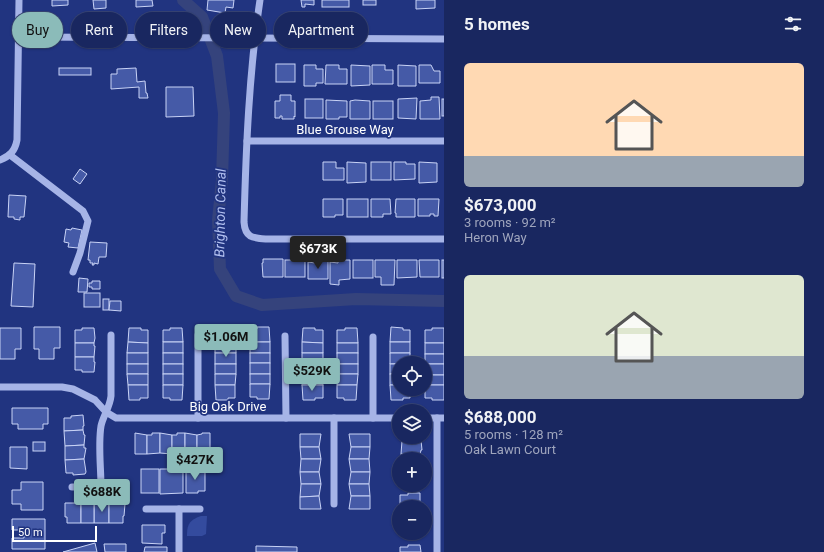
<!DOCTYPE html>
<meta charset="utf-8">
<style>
body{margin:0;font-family:Roboto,sans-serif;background:#263369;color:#f1f3f6;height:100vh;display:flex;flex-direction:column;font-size:15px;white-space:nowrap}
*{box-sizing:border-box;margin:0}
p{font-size:13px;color:#9fa5bd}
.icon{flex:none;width:22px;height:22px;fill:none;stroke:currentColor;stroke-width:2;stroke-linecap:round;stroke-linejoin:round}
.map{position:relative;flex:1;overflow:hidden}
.panel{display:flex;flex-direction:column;background:#192760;width:380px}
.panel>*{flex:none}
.top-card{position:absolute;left:12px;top:12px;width:372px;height:36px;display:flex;gap:8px}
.tools{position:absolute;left:392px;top:356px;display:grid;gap:8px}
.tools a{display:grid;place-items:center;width:40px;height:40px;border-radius:50%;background:#192760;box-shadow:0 1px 3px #0004,0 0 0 1px #374475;font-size:20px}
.scale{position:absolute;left:12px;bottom:10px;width:85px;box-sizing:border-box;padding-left:4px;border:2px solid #fff;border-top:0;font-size:11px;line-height:14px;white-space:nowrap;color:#fff;-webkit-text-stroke:3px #213480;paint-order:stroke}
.price{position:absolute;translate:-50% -34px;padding:0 9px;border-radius:4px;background:#8bbbb9;color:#111;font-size:13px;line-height:26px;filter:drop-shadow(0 1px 2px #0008)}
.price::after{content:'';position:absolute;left:50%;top:24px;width:12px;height:9px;margin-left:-6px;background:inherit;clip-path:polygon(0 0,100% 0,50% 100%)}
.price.current{background:#222;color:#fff}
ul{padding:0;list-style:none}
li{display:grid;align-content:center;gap:8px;height:212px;padding:0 20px}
li span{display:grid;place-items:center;height:124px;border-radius:6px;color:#555}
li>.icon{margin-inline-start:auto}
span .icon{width:72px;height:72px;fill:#fffc;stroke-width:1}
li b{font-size:17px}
h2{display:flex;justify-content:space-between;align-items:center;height:48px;padding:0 20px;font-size:17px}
.tag{padding:0 14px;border-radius:18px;background:#192760;box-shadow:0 1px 3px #0004,0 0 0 1px #374475;font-size:14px;line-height:36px}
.tag.current{background:#8bbbb9;color:#111}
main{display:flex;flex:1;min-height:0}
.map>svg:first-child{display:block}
.green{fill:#344b9e}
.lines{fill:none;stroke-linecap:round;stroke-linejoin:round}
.canal{stroke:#35437c;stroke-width:12}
.building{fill:#455aa7;stroke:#c9d3f6}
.minor{stroke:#a6b4e7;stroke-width:7}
.labels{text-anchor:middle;stroke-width:3.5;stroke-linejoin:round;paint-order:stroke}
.street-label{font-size:13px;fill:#fff;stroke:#213480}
.water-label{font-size:14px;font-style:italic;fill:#b1bfef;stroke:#213480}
</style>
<main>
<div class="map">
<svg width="444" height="552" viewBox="0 0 444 552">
<rect width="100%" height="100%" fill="#213480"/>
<path class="green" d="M 201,516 L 207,516 L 206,534 L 202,536 L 187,536 C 187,525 189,520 201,516 Z"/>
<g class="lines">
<path class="canal" d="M 183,0 L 202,17 L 217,56 L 224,113 L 222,180 L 218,220 L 220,269 L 236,296 L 262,305 L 356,299 L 444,301"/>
</g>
<g class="building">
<path d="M 52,0 L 68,0 L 68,5 L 52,6 Z"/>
<path d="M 93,0 L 106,0 L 106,8 L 94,9 Z"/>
<path d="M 136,0 L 152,0 L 153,6 L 136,7 Z"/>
<path d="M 208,0 L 234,0 L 233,8 L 226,7 L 225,13 L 207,10 Z"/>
<path d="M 301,0 L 314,0 L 314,5 L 305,4 L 305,7 L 302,7 Z"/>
<rect x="322" y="0" width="27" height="7"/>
<rect x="363" y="0" width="13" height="5"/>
<path d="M 416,0 L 435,0 L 435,8 L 416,9 Z"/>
<rect x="276" y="64" width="19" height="18"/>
<path d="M 304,65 L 316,65 L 316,69 L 323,69 L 323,83 L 316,83 L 316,86 L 304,86 Z"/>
<path d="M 326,65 L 339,65 L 339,69 L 347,69 L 347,84 L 325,84 Z"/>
<path d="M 351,65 L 370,66 L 370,85 L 351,86 Z"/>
<path d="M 372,65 L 385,65 L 385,70 L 393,70 L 393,84 L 372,84 Z"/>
<path d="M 398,65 L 416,66 L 416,86 L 398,86 Z"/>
<path d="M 419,65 L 431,65 L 434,71 L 440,71 L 440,83 L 419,83 Z"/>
<rect x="59" y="68" width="32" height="7"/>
<path d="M 136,68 L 137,82 L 145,81 L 146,93 L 147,93 L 148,98 L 139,98 L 139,87 L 111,89 L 111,74 L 117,74 L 117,69 Z"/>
<path d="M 166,87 L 193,87 L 194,116 L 166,117 Z"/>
<path d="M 280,95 L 291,95 L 291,101 L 295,101 L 295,117 L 294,116 L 294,119 L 282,119 L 282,116 L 280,116 L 280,118 L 275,118 L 275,101 L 280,101 Z"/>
<path d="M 431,97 L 439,97 L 440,119 L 420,119 L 420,101 L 431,100 Z"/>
<path d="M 417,98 L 416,119 L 398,118 L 398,99 Z"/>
<rect x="305" y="99" width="18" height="19"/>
<rect x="442" y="99" width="2" height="17"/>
<path d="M 326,100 L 347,101 L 347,117 L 339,117 L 339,119 L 326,119 Z"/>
<path d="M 355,100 L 370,101 L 370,119 L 350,119 L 350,101 Z"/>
<rect x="373" y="101" width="20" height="18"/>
<path d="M 323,162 L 336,162 L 336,168 L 344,168 L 344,180 L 323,180 Z"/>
<path d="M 347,162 L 366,163 L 366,182 L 347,183 Z"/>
<rect x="371" y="162" width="20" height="18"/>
<path d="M 394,162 L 406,162 L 406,164 L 415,164 L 415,179 L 394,180 Z"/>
<path d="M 419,162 L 437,163 L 437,182 L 419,183 Z"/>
<path d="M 80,169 L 87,174 L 80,184 L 73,179 Z"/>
<path d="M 9,195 L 26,196 L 24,217 L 20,217 L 20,220 L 14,219 L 14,217 L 8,217 Z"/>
<path d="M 323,199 L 343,199 L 343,215 L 335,215 L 335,217 L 323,217 Z"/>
<rect x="347" y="199" width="21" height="18"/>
<path d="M 371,199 L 390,199 L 391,214 L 383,214 L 383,217 L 371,217 Z"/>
<path d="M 396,199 L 415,199 L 415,217 L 396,217 L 396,213 L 395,213 Z"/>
<path d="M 418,199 L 439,199 L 438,216 L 434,216 L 434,214 L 430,214 L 430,216 L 418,216 Z"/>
<path d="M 72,228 L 82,230 L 78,248 L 68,247 L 69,243 L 64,242 L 66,229 L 71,230 Z"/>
<path d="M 90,242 L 107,243 L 106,257 L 99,257 L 98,264 L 94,263 L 94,265 L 92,265 L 93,263 L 90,263 L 90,260 L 88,260 Z"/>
<path d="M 263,259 L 283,259 L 283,277 L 263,277 L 262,263 L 263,263 Z"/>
<rect x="285" y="260" width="20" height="17"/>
<path d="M 315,260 L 328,260 L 328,279 L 308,279 L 308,262 L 315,263 Z"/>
<path d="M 338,260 L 350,260 L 350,279 L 339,280 L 339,285 L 330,284 L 330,262 L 338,263 Z"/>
<rect x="353" y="260" width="20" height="18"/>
<path d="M 375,260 L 395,260 L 394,285 L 381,285 L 381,277 L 375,277 Z"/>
<path d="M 397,260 L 417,260 L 417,277 L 397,278 Z"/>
<path d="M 419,260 L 439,260 L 439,277 L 420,277 Z"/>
<rect x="442" y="260" width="2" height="18"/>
<path d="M 14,263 L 35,264 L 33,307 L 11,306 Z"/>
<path d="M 79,278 L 88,279 L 87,292 L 78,292 Z"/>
<path d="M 92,281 L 100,281 L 100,289 L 92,289 L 92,287 L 89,287 L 89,283 L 92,283 Z"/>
<rect x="84" y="293" width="16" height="14"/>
<rect x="103" y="299" width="6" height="11"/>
<path d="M 110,301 L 121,301 L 121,311 L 109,310 Z"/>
<path d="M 34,327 L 60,327 L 60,348 L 54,348 L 54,359 L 39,359 L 39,349 L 34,349 Z"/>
<path d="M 257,327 L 269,327 L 270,342 L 250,342 L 250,329 L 257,329 Z"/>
<path d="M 391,327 L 403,328 L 403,330 L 410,330 L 410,342 L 390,342 Z"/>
<path d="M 0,328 L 21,328 L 21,349 L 15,349 L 15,359 L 0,359 Z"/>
<path d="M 82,328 L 94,328 L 95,338 L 94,343 L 75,343 L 75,330 L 82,330 Z"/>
<path d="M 129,328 L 141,328 L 141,330 L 148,330 L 148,343 L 128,342 Z"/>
<path d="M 170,328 L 182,328 L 183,342 L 163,342 L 163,330 L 170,330 Z"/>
<path d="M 216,328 L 228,328 L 228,330 L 236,330 L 236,343 L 215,342 Z"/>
<path d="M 303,328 L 315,328 L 315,330 L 323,330 L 323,343 L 302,342 Z"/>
<path d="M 345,328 L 357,328 L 358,343 L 337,343 L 337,330 L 345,330 Z"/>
<path d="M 432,328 L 444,328 L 444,343 L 425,343 L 425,330 L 432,330 Z"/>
<path d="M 128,342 L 148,343 L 148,353 L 127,353 Z"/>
<rect x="163" y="342" width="20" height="11"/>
<path d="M 215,342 L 236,343 L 236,353 L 215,353 Z"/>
<rect x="250" y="342" width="20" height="11"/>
<path d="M 302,342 L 323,343 L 323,353 L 302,353 Z"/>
<rect x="390" y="342" width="20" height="11"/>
<path d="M 75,343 L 94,343 L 94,346 L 95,346 L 94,357 L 75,357 Z"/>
<rect x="337" y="343" width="21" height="10"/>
<rect x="425" y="343" width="19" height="11"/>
<rect x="127" y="353" width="21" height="11"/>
<rect x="163" y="353" width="20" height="11"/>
<rect x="215" y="353" width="21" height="11"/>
<rect x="250" y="353" width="20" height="10"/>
<rect x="302" y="353" width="21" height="11"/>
<rect x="337" y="353" width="21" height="11"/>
<path d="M 390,353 L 410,353 L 410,363 L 390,364 Z"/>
<rect x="425" y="354" width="19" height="10"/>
<path d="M 75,357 L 94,357 L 94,362 L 95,362 L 94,372 L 82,372 L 82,370 L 75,370 Z"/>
<rect x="250" y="363" width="20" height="11"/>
<rect x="127" y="364" width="21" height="10"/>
<rect x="163" y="364" width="20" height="10"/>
<rect x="215" y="364" width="21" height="10"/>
<rect x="302" y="364" width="21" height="10"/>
<rect x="337" y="364" width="21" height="10"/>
<rect x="390" y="364" width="9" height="10"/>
<rect x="425" y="364" width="19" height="11"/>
<path d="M 127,374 L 148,374 L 148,385 L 128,385 Z"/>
<rect x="163" y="374" width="20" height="11"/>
<path d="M 215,374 L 236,374 L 235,385 L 215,385 Z"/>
<rect x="250" y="374" width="20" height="10"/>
<rect x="302" y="374" width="21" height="11"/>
<path d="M 337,374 L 358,374 L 357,385 L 337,385 Z"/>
<rect x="390" y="374" width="9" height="11"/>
<rect x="425" y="375" width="19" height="10"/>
<path d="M 250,384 L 270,384 L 269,399 L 257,399 L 257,397 L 250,397 Z"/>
<path d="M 128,385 L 148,385 L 148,398 L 140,398 L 140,400 L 129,400 Z"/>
<path d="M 163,385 L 183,385 L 182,400 L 170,400 L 170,398 L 163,398 Z"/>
<path d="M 215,385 L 235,385 L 235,398 L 228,398 L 228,400 L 216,400 Z"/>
<path d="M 302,385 L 323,385 L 323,398 L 315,398 L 315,400 L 303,400 Z"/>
<path d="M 337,385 L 357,385 L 356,400 L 344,400 L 344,398 L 337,398 Z"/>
<path d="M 390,385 L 399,385 L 399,389 L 410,389 L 410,398 L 403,398 L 403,400 L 391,400 Z"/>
<path d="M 425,385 L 444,385 L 444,400 L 432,400 L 432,398 L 425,398 Z"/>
<path d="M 12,408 L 48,408 L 48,424 L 43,424 L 43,429 L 18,429 L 18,424 L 12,424 Z"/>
<path d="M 83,415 L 84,426 L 83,426 L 83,430 L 64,431 L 64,418 L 71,418 L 71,416 Z"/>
<path d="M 83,430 L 84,435 L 85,435 L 84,445 L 65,446 L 64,431 Z"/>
<path d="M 135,433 L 147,435 L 147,454 L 135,454 Z"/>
<path d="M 152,433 L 160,433 L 160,453 L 147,454 L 147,435 L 152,435 Z"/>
<path d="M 160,433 L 172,435 L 172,454 L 160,453 Z"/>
<path d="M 177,433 L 185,433 L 185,453 L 172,454 L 172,435 L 177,435 Z"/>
<path d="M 185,433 L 197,435 L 197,454 L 185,453 Z"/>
<path d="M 202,433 L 210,433 L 210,453 L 197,454 L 197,435 L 202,434 Z"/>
<path d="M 300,434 L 321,434 L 319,447 L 300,447 Z"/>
<path d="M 349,434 L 370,434 L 370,447 L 351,447 Z"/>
<path d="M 409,439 L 421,440 L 422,450 L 421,450 L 420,455 L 401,454 L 402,441 L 409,441 Z"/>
<rect x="33" y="442" width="12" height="9"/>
<path d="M 84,445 L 84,448 L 86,448 L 84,459 L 65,460 L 65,446 Z"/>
<path d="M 10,447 L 27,447 L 27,469 L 10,468 Z"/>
<path d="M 300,447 L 319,447 L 321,459 L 301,459 Z"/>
<path d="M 351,447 L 370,447 L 369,459 L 349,459 Z"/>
<path d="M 401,454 L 420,455 L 421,459 L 401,459 Z"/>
<path d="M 84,459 L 86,472 L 85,474 L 73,475 L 73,473 L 66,473 L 65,460 Z"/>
<path d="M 301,459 L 321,459 L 319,472 L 300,472 Z"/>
<path d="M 349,459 L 369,459 L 370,472 L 351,472 Z"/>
<rect x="141" y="469" width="18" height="24"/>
<path d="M 160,469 L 183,469 L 183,493 L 160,494 Z"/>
<path d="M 186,469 L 205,469 L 205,491 L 198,491 L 198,493 L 186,493 Z"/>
<path d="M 300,472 L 319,472 L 321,484 L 301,484 Z"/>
<path d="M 351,472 L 370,472 L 369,484 L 349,484 Z"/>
<path d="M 21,482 L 43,482 L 43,510 L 21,510 L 21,504 L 12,504 L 12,490 L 21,490 Z"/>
<path d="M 301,484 L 321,484 L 319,496 L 300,497 Z"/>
<path d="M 349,484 L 369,484 L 370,496 L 351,496 Z"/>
<path d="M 408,493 L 420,493 L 420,503 L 419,503 L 419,507 L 400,507 L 400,495 L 408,495 Z"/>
<path d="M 319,496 L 321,509 L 300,509 L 300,497 Z"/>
<path d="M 351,496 L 370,496 L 370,509 L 349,509 Z"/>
<path d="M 109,502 L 109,523 L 94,523 L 94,503 Z"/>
<path d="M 109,502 L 123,502 L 123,504 L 125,504 L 124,516 L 123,516 L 123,523 L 109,523 Z"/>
<path d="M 65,503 L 76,503 L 76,504 L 81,504 L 81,523 L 67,523 L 67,517 L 65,517 Z"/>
<path d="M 84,503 L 94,504 L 94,523 L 81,523 L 81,504 L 84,504 Z"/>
<path d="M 12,519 L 45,519 L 45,549 L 12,549 L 12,538 L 24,538 L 24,530 L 12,530 Z"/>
<path d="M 142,525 L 165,525 L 165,533 L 162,533 L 162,544 L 142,543 Z"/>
<path d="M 400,533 L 420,533 L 420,535 L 419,537 L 407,537 L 407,535 L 400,535 Z"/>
<path d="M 95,543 L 97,552 L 63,552 Z"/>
<path d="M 104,544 L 126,544 L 126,552 L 105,552 Z"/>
<path d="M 408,545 L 420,545 L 421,552 L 400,552 L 400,547 L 408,547 Z"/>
<path d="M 256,546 L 297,547 L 297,552 L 256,552 Z"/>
<path d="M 145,547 L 167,547 L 167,552 L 144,552 Z"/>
</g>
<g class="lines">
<g class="minor">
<path d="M 260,0 C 249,73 246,148 244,222 C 245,238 253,238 267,239 L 444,239"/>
<path d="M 19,37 L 444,39"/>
<path d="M 247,141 L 444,141"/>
<path d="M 10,155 L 83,211 L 88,221 L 80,253 L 73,272"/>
<path d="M 0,160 C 10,156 15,151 17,140 L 19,0"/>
<path d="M 285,336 L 286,418"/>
<path d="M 373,337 L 373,418"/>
<path d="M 0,387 L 62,387 L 73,389 L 95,400 L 106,412 L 116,418 L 399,418"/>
<path d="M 198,418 L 198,335"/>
<path d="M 425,418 L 444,418"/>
<path d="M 437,418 L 437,552"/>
<path d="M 72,487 L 123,487"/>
<path d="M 101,487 C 101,468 98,445 101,426 C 103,416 110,407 111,396 L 111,335"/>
<path d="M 334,504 L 334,418"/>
<path d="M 146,509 L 200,509"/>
<path d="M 179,509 L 179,552"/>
</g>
</g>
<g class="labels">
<g class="street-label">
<text x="345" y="134">Blue Grouse Way</text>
<text x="228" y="411">Big Oak Drive</text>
</g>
<g class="water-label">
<text transform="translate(220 213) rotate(-89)" y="5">Brighton Canal</text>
</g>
</g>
</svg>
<div class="tools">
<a><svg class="icon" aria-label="locate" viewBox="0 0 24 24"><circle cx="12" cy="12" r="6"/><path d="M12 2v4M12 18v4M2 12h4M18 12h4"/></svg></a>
<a><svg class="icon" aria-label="layers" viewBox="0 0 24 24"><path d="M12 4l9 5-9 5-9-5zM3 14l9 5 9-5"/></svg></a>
<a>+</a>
<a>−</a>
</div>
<div class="scale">50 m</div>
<b class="price current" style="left:318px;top:270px">$673K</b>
<b class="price" style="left:226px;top:358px">$1.06M</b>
<b class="price" style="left:312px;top:392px">$529K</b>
<b class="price" style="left:195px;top:481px">$427K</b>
<b class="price" style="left:102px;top:513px">$688K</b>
<div class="top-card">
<a class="tag current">Buy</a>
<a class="tag">Rent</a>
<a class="tag">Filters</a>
<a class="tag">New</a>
<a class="tag">Apartment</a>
</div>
</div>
<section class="panel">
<h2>5 homes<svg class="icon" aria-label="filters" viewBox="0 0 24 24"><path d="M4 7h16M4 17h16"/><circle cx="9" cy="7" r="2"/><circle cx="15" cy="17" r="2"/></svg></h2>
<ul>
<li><span style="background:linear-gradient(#ffd9b3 75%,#9aa5b1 0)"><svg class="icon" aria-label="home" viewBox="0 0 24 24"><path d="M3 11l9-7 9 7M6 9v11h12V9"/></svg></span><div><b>$673,000</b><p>3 rooms · 92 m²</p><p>Heron Way</p></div></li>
<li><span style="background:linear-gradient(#dfe7d0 65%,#9aa5b1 0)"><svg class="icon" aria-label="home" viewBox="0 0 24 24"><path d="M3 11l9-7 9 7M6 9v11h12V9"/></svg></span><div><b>$688,000</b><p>5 rooms · 128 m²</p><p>Oak Lawn Court</p></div></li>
</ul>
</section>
</main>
